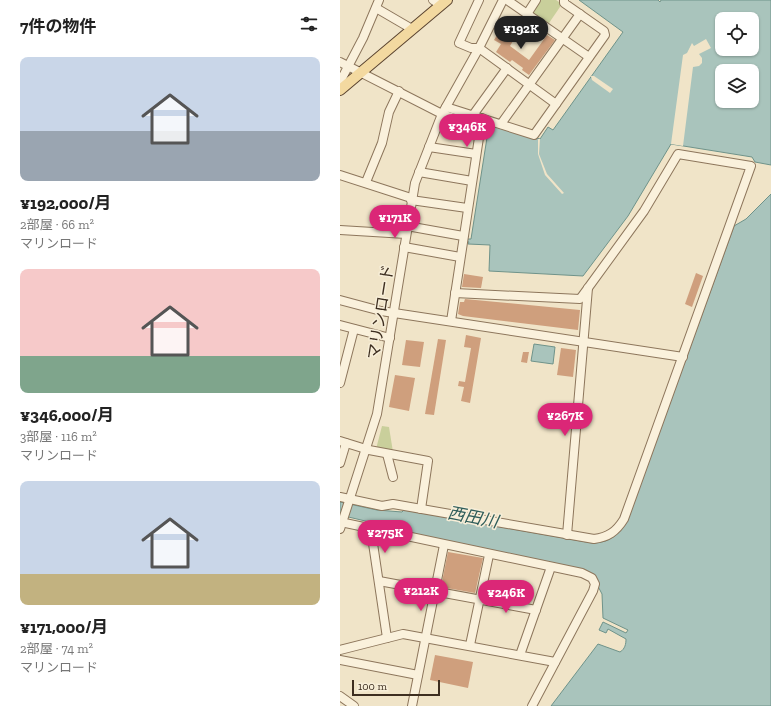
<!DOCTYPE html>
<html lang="ja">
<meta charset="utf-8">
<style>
body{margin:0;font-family:"Zilla Slab","Noto Sans JP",serif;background:#f2f2f2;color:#222;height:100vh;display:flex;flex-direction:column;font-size:15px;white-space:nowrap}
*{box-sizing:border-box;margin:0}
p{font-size:13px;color:#767676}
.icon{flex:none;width:22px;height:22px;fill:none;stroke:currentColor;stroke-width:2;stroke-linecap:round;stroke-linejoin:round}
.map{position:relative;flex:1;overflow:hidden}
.sheet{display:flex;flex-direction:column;background:#fff;width:340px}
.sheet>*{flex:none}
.buttons{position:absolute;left:375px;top:12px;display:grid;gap:8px}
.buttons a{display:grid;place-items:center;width:44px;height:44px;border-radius:8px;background:#fff;box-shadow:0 1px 3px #0004;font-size:20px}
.scale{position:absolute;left:12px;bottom:10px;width:88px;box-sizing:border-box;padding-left:4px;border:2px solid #3d2e20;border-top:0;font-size:11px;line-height:14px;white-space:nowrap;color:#3d2e20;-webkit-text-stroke:3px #f7eed8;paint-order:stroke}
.price{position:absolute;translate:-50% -34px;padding:0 9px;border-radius:14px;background:#db2777;color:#fff;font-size:13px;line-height:26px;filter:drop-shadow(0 1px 2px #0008)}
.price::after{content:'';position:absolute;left:50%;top:24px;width:12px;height:9px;margin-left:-6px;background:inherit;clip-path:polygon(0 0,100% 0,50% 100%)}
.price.active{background:#222;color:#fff}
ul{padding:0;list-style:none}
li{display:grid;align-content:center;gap:8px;height:212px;padding:0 20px}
li span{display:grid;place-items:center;height:124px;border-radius:8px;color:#555}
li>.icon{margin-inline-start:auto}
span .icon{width:72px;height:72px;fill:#fffc;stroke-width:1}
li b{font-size:17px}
h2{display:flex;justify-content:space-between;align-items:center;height:48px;padding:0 20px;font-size:17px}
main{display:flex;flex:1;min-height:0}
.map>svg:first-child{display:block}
.green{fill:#c9cf9b}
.water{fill:#a9c4bc;stroke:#6f938a;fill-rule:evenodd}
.pier{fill:#f0e4c8}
.building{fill:#cf9f7d}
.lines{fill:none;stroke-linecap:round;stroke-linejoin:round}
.minor-casing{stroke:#8d765c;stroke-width:10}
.major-casing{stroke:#5b4430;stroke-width:12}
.minor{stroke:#faf1dc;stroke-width:8}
.major{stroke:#f3d9a0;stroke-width:10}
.labels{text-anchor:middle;stroke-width:3;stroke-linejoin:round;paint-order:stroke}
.street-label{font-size:16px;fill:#3d2e20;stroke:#f7eed8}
.water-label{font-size:17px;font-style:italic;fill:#2f5d5a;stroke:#f7eed8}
</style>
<main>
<section class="sheet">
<h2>7件の物件<svg class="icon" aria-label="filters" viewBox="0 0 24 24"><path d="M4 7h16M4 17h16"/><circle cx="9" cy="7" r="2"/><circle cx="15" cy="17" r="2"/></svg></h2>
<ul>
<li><span style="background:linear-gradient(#c9d6e8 60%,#9aa5b1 0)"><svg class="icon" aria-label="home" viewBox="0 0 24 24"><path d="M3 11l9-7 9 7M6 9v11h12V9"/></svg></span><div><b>¥192,000/月</b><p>2部屋 · 66 m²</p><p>マリンロード</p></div></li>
<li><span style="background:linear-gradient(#f6c9c9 70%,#7fa58c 0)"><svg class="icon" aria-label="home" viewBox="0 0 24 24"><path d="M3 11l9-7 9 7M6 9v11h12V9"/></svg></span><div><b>¥346,000/月</b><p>3部屋 · 116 m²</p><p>マリンロード</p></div></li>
<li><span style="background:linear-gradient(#c9d6e8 75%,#c2b280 0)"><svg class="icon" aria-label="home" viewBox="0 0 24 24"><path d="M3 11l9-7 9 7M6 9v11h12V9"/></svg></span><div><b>¥171,000/月</b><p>2部屋 · 74 m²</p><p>マリンロード</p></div></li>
</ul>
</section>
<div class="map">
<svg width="431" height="706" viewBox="0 0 431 706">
<rect width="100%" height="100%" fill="#f0e4c8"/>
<g class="green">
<path d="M 198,0 L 216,0 L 222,4 L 207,26 L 188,14 Z"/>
<path d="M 42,426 L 49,427 L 53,452 L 36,449 Z"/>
</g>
<g class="water">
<path d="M 239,0 L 318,0 L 320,2 L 321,0 L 431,0 L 431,165 L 415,162 L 412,157 L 331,144 L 288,216 L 243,276 L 149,271 L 150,245 L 128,244 L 129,242 L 125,241 L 125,239 L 131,239 L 149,125 L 200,139 L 208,127 L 213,130 L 283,32 ZM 382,19 L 412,19 L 412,49 L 382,49 ZM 382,71 L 412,71 L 412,101 L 382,101 Z"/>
<path d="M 431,194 L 431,706 L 211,706 L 258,644 L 280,652 C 285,649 286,644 286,639 L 268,629 L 266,633 L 259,630 L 263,622 L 286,633 L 288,630 L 263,618 L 262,594 L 252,575 L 61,532 L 59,529 L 0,515 L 0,502 L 37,510 L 62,512 L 64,510 L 252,543 C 270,543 280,534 288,519 L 394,226 L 406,219 Z"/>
<path d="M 194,344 L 215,347 L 213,364 L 191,361 Z"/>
</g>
<g class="pier">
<path d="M 366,39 L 371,48 L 359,54 L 362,58 L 362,63 L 359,66 L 353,67 L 343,146 L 331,144 L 343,55 L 347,53 L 352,43 L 354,46 Z"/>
<path d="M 251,76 L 254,76 L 273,89 L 270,93 L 252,80 Z"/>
<path d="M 198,139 L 200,139 L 199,154 L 207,174 L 224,193 L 222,194 L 205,175 L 198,154 Z"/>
</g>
<g class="building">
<path d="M 172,24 L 180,29 L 170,46 L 189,60 L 207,35 L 215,40 L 189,75 L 182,70 L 183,68 L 172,60 L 170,62 L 156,52 L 161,44 L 154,40 L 159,32 L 165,36 Z"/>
<path d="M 356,273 L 363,276 L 352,307 L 345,304 Z"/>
<path d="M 124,274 L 143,277 L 141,288 L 122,287 Z"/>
<path d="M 125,299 L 240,310 L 238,330 L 123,316 L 118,314 L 120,302 L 124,302 Z"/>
<path d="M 126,335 L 141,338 L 130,403 L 121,401 L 124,387 L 118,386 L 119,381 L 125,382 L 131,348 L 124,347 Z"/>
<path d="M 98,339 L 106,340 L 94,415 L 85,414 Z"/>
<path d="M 66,340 L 84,342 L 80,367 L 62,365 Z"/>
<path d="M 221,348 L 236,350 L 233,377 L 217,375 Z"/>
<path d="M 183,352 L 189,352 L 187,363 L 181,362 Z"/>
<path d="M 55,375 L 75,378 L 69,411 L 49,407 Z"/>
<path d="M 108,552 L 143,558 L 135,593 L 101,587 Z"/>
<path d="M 95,655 L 133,662 L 128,688 L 90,680 Z"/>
</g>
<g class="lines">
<g class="minor-casing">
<g id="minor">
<path d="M 93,0 L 101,5"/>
<path d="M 139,0 L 119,43 L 131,48 L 139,48 L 216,104"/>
<path d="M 167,0 L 249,57"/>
<path d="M 36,8 L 72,29"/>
<path d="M 187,14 L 196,0"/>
<path d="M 0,62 L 102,114 L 141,127"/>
<path d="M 0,82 L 23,38 L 39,0"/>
<path d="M 106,107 L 194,135 L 265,35 L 264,31 L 224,3 L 224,0"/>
<path d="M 133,115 L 167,68"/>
<path d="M 161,124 L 240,14"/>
<path d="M 89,147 L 136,154"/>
<path d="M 79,172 L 132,181"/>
<path d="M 0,175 L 71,198"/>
<path d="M 26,182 L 42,143 L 49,112 L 59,91"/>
<path d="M 71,200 L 127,208"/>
<path d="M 67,226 L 123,236"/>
<path d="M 0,230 L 66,234"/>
<path d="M 64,247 L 120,257"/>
<path d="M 0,300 L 41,311 L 343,357"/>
<path d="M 111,321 L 142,118"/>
<path d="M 0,325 L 50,338"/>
<path d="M 0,383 L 14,329"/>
<path d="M 0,441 L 29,450 L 88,461 L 81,509"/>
<path d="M 47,454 L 53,477"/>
<path d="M 0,463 L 6,443"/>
<path d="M 0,497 L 42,506 L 53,504 L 254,539 C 268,537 276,532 284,519 L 411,166 L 338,154 L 304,211 L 240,299 L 115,293"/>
<path d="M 0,522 L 242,573 L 252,578 L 255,584 L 253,591 L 192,706"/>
<path d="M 0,529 L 37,414 L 75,183 L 102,114 L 139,48 L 163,0"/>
<path d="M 31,530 L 47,638"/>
<path d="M 227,535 L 248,288"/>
<path d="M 39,581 L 196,610"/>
<path d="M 130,645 L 149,555"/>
<path d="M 0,650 L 63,634 L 215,662"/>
<path d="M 180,655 L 211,567"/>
<path d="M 0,660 L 78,675"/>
<path d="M 0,696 L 14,706"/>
<path d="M 72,706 L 104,545"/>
</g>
</g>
<g class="major-casing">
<path id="major" d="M 0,90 L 107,0"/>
</g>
<use href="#minor" class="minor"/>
<use href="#major" class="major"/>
</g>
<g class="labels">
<g class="street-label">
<text transform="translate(40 312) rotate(-81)" y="6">マリンロード</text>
</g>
<g class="water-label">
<text transform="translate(133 517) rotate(11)" y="6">西田川</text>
</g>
</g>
</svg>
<div class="buttons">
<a><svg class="icon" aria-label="locate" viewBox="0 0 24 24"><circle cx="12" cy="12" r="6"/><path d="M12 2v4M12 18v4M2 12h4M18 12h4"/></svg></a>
<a><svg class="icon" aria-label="layers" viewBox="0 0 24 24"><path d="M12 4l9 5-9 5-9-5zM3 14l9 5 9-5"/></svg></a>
</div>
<div class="scale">100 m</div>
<b class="price active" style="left:181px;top:50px">¥192K</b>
<b class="price" style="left:127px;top:148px">¥346K</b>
<b class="price" style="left:55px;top:239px">¥171K</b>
<b class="price" style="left:225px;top:437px">¥267K</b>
<b class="price" style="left:45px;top:554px">¥275K</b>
<b class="price" style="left:81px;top:612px">¥212K</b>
<b class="price" style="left:166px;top:614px">¥246K</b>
</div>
</main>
